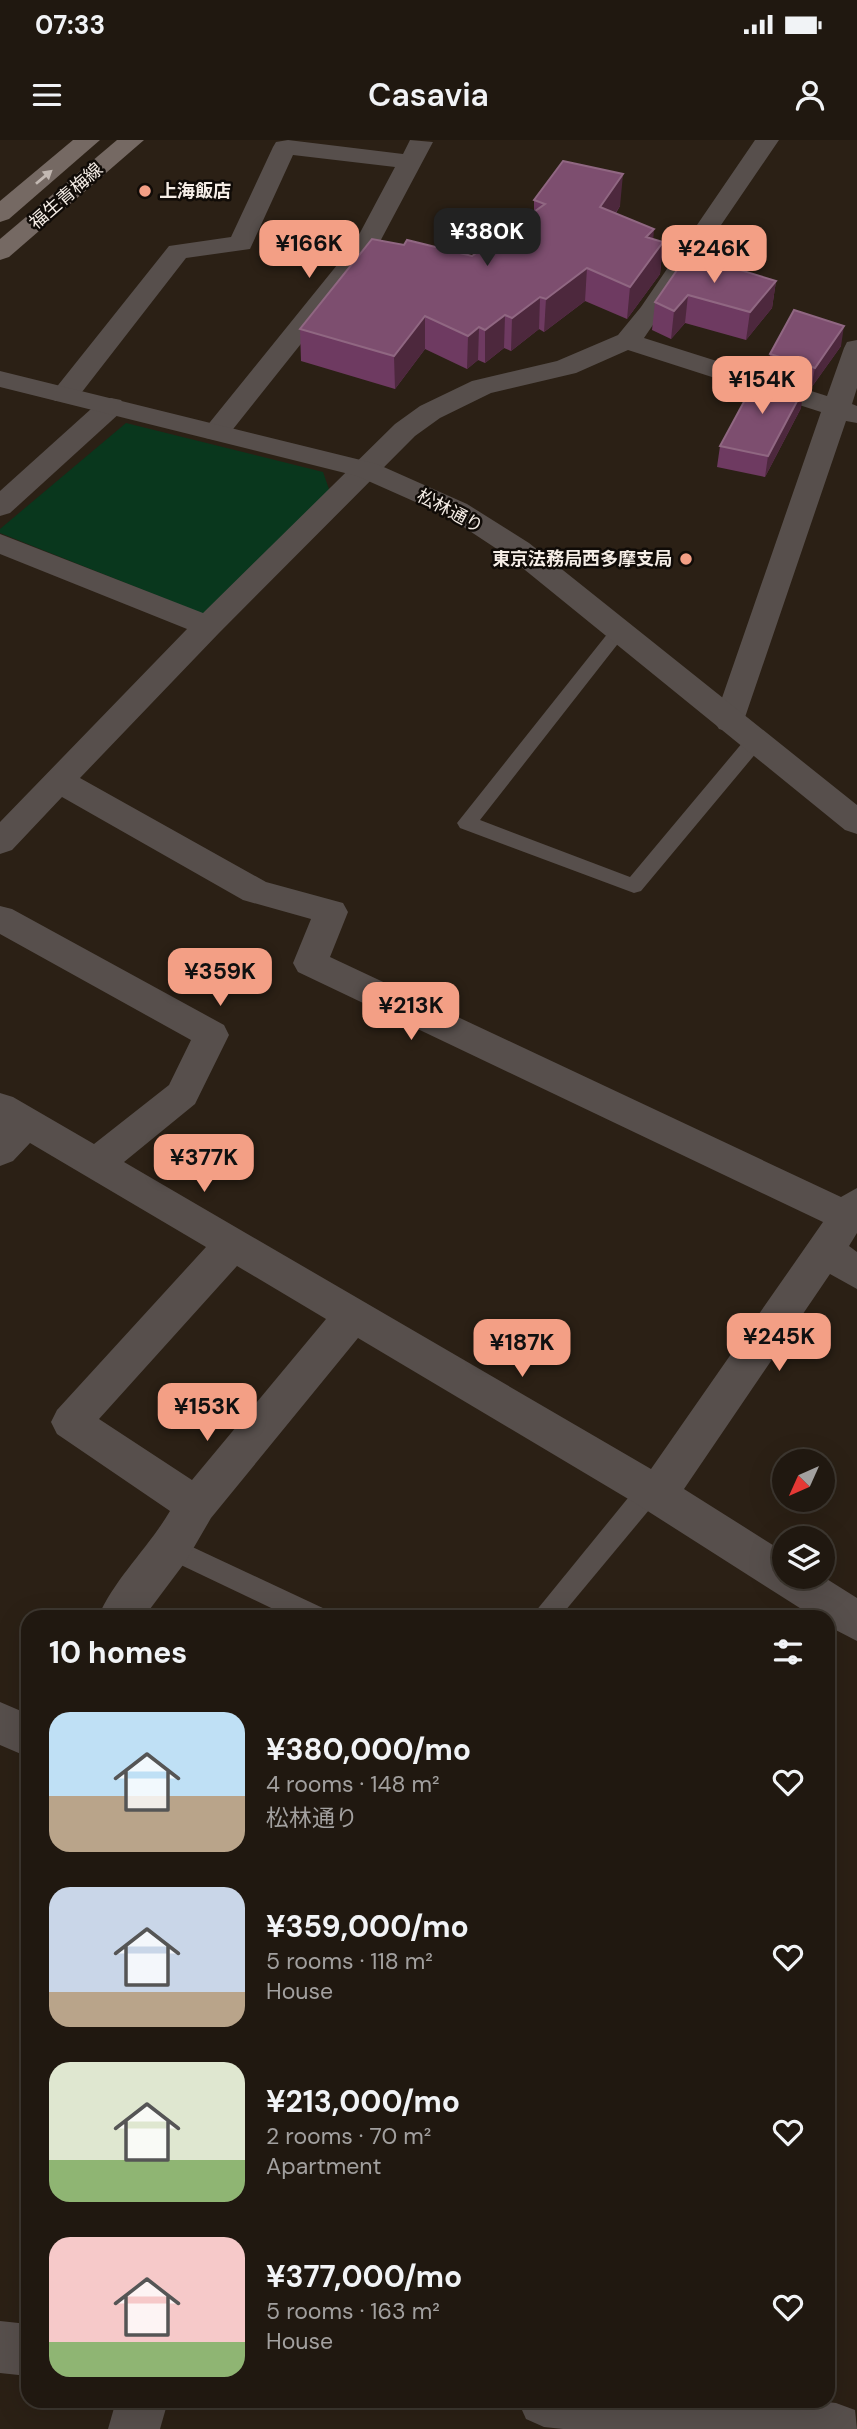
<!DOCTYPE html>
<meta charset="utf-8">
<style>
body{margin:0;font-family:"DM Sans","Noto Sans JP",sans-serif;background:#2d251e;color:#f1f3f6;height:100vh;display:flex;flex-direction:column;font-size:26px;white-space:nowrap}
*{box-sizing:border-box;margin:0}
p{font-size:23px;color:#a2a09f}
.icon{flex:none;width:38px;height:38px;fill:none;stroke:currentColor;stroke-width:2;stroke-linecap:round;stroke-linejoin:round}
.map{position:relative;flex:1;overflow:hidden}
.panel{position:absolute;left:21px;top:1470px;width:814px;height:798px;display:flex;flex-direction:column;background:#201810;border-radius:21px;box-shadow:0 7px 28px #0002,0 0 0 2px #3d3730}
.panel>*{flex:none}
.needle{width:46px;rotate:225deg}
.tools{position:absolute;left:772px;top:1309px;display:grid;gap:14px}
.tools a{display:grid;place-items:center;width:63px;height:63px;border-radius:50%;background:#201810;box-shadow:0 7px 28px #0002,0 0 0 2px #3d3730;font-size:35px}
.price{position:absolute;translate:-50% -60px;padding:0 16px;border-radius:14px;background:#f39f85;color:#111;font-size:23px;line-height:46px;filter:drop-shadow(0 2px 4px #0008)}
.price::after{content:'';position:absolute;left:50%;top:42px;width:21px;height:16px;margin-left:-10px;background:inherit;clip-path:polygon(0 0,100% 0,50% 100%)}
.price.current{background:#222;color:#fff}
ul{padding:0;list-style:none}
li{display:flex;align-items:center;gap:21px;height:175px;padding:0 28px}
li span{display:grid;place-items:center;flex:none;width:196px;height:140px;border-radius:21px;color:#555}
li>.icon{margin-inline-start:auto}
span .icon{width:84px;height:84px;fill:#fffc;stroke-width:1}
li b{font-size:30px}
h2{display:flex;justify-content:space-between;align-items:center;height:84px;padding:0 28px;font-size:30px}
.status{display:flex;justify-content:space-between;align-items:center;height:49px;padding:0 35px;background:#201810;direction:ltr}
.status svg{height:19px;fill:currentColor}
header{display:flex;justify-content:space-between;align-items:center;height:91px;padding:0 28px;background:#201810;font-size:32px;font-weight:600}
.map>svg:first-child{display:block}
.green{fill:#09371d}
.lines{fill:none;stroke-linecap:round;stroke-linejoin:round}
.service{fill:#574f4c;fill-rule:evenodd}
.minor{fill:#574f4c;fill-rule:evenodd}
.tertiary{fill:#574f4c;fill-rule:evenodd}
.secondary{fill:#756963;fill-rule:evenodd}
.wall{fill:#6e3a61}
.shaded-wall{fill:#4d283d}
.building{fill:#7d4e6f;stroke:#906782;stroke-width:2}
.oneway{fill:#c2b8b2}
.poi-dot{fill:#f39f85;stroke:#100b07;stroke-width:2.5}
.labels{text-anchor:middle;stroke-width:5;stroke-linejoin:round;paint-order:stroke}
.far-poi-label{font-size:18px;font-weight:bold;fill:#f5ede6;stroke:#100b07;text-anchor:start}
.far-street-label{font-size:18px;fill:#f5ede6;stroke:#100b07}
</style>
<div class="status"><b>07:33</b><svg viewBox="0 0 49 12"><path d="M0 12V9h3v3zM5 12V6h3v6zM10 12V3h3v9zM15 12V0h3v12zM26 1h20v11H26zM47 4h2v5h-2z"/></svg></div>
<header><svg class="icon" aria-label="menu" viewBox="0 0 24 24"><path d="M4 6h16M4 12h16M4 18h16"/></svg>Casavia<svg class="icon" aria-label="person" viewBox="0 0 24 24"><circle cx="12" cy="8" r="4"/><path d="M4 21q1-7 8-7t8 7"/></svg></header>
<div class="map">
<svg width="857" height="2289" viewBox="0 0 857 2289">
<rect width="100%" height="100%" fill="#2b2015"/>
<path class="green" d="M 126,283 L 323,332 L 330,352 L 211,477 L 0,393 L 0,389 Z"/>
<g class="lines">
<g class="service">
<path d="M 618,486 L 627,492 L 624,496 L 480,680 L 630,737 L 748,596 L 762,596 L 764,601 L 762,606 L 641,751 L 634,753 L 460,688 L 457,683 L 612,488 Z"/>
<path d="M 650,1339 L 659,1342 L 662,1350 L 659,1358 L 560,1477 L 531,1477 L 641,1342 Z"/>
<path d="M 171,1397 L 325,1469 L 329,1477 L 290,1477 L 162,1416 L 159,1408 L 162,1400 Z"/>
</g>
<g class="minor">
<path d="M 288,0 L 403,14 L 410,0 L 433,2 L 375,111 L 226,298 L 216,300 L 206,298 L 202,292 L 354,104 L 395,27 L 293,15 L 250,109 L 186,118 L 75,261 L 55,261 L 51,255 L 55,249 L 169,106 L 231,97 L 273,7 L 276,2 Z"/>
<path d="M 755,0 L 779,0 L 644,198 L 827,256 L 844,208 L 847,202 L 857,200 L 857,248 L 852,264 L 857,266 L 857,283 L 846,281 L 741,589 L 730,592 L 719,589 L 714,581 L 821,272 L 628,210 L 576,233 L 491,253 L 440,278 L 415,296 L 219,493 L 80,638 L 266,742 L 343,763 L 348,772 L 330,817 L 841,1057 L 857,1048 L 857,1093 L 849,1106 L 857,1112 L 857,1149 L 830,1134 L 684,1349 L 784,1412 L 784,1437 L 822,1436 L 857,1458 L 857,1501 L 828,1486 L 828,1477 L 814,1477 L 635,1363 L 358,1198 L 211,1378 L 186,1421 L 144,1477 L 98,1477 C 115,1438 149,1407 170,1371 L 57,1294 L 51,1282 L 57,1270 L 206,1107 L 30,1003 L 13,1021 L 0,1026 L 0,953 L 13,957 L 94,1004 L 169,945 L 191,900 L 0,794 L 0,766 L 12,769 L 224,885 L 229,895 L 195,964 L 124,1022 L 651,1329 L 823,1082 L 298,832 L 293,823 L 311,779 L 243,760 L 62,657 L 12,710 L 0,714 L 0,682 L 187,489 L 0,414 L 0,394 L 203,473 L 395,284 L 420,266 L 472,241 L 557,221 L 618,195 L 641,167 ZM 237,1126 L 326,1179 L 192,1340 L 99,1279 Z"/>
<path d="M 111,258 L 121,260 L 125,266 L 121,272 L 10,373 L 0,376 L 0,351 L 101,260 Z"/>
<path d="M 0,1562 L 28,1574 L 28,1617 L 0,1605 Z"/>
<path d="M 116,2261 L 168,2261 L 160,2289 L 108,2289 Z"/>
</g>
<g class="tertiary">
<path d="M 0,231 L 377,324 L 467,364 L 529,403 L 857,665 L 857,694 L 845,690 L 509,417 L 447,376 L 357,336 L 0,247 Z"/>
<path d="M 0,2181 L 28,2184 L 28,2236 L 0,2233 Z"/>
<path d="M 518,2261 L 818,2261 L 836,2263 L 855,2270 L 857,2289 L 563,2289 L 544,2287 L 526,2279 Z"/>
</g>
<g class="secondary">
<path d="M 73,0 L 100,0 L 9,79 L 0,82 L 0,61 Z"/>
<path d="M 117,0 L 144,0 L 9,117 L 0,120 L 0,99 Z"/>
</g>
</g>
<g class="wall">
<path d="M 534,60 L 620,66 L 616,73 L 654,99 L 663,102 L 660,134 L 627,179 L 585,161 L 544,192 L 539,189 L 511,211 L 504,208 L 485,223 L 478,220 L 467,229 L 425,209 L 395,249 L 301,221 L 300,189 L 404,105 L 472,116 L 534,72 Z"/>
<path d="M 688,114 L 776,141 L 772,168 L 746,200 L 685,183 L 671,199 L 652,190 L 655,162 Z"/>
<path d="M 841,206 L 811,248 L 767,234 L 770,214 Z"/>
<path d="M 801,268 L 765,337 L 717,327 L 720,306 Z"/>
</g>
<g class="shaded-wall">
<path d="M 623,34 L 620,66 L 598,99 L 600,67 Z"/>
<path d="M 654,89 L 652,117 L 663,102 L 660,134 L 627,179 L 630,147 L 646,97 Z"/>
<path d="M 587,128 L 585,161 L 544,192 L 546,159 Z"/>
<path d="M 776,141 L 772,168 L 746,200 L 750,172 Z"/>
<path d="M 688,155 L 685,183 L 671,199 L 674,171 Z"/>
<path d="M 540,157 L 539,189 L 511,211 L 512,178 Z"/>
<path d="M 505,175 L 504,208 L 485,223 L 485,190 Z"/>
<path d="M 425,176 L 425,209 L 395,249 L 394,216 Z"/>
<path d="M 844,186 L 841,206 L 811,248 L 815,228 Z"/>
<path d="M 479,187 L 478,220 L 467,229 L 468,196 Z"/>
<path d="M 804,248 L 801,268 L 765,337 L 768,316 Z"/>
</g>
<g class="building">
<path d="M 563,21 L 623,34 L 600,67 L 654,89 L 646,97 L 663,102 L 630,147 L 587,128 L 546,159 L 540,157 L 512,178 L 505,175 L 485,190 L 479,187 L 468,196 L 425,176 L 394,216 L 300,189 L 372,99 L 404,105 L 407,100 L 472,116 L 545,64 L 534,60 Z"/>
<path d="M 688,114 L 776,141 L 750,172 L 688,155 L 674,171 L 655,162 Z"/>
<path d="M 794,170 L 844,186 L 815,228 L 770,214 Z"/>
<path d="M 759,234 L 804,248 L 768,316 L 720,306 Z"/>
</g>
<defs><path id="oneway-solid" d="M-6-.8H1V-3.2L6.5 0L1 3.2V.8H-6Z" transform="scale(1.75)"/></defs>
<use class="oneway" href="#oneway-solid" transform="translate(44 37) rotate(-40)"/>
<g class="poi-dot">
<circle cx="145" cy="51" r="7"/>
<circle cx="686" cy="419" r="7"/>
</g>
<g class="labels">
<g class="far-poi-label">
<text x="159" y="57">上海飯店</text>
<text x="672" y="425" text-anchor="end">東京法務局西多摩支局</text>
</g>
<g class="far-street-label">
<text transform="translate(66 56) rotate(-41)" y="6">福生青梅線</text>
<text transform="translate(450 371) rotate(28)" y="6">松林通り</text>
</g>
</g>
</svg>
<div class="tools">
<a><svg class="needle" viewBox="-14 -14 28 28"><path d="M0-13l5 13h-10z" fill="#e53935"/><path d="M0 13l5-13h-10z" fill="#a2a09f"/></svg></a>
<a><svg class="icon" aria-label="layers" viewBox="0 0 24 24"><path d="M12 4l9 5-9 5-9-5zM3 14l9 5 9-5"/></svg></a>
</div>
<b class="price current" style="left:487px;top:128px">¥380K</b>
<b class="price" style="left:309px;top:140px">¥166K</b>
<b class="price" style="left:714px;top:145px">¥246K</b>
<b class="price" style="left:762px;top:276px">¥154K</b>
<b class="price" style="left:220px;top:868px">¥359K</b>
<b class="price" style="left:411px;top:902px">¥213K</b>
<b class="price" style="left:204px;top:1054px">¥377K</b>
<b class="price" style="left:779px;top:1233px">¥245K</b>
<b class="price" style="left:522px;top:1239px">¥187K</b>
<b class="price" style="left:207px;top:1303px">¥153K</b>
<section class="panel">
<h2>10 homes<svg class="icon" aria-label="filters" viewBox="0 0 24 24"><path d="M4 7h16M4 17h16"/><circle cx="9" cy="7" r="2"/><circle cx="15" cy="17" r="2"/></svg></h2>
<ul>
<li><span style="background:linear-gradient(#bfe0f5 60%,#b9a48a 0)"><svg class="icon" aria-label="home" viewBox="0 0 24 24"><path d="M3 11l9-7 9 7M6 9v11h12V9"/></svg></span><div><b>¥380,000/mo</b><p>4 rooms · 148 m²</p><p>松林通り</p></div><svg class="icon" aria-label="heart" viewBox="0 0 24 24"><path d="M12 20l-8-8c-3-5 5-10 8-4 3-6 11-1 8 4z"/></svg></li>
<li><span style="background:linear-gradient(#c9d6e8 75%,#b9a48a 0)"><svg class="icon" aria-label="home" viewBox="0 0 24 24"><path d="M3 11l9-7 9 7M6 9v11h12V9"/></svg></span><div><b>¥359,000/mo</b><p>5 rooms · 118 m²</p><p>House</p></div><svg class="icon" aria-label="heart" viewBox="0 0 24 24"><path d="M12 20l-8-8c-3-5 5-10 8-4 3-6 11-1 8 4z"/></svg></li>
<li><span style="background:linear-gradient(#dfe7d0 70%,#8fb573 0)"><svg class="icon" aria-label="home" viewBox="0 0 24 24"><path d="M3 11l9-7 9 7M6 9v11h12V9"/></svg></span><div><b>¥213,000/mo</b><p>2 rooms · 70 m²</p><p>Apartment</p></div><svg class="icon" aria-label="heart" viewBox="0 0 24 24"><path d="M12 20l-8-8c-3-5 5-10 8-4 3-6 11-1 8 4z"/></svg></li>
<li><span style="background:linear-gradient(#f6c9c9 75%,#8fb573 0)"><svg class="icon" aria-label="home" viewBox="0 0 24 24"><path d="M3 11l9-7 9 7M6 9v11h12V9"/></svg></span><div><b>¥377,000/mo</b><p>5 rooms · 163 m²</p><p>House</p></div><svg class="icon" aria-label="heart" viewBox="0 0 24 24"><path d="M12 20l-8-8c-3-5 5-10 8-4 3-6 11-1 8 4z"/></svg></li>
</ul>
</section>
</div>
